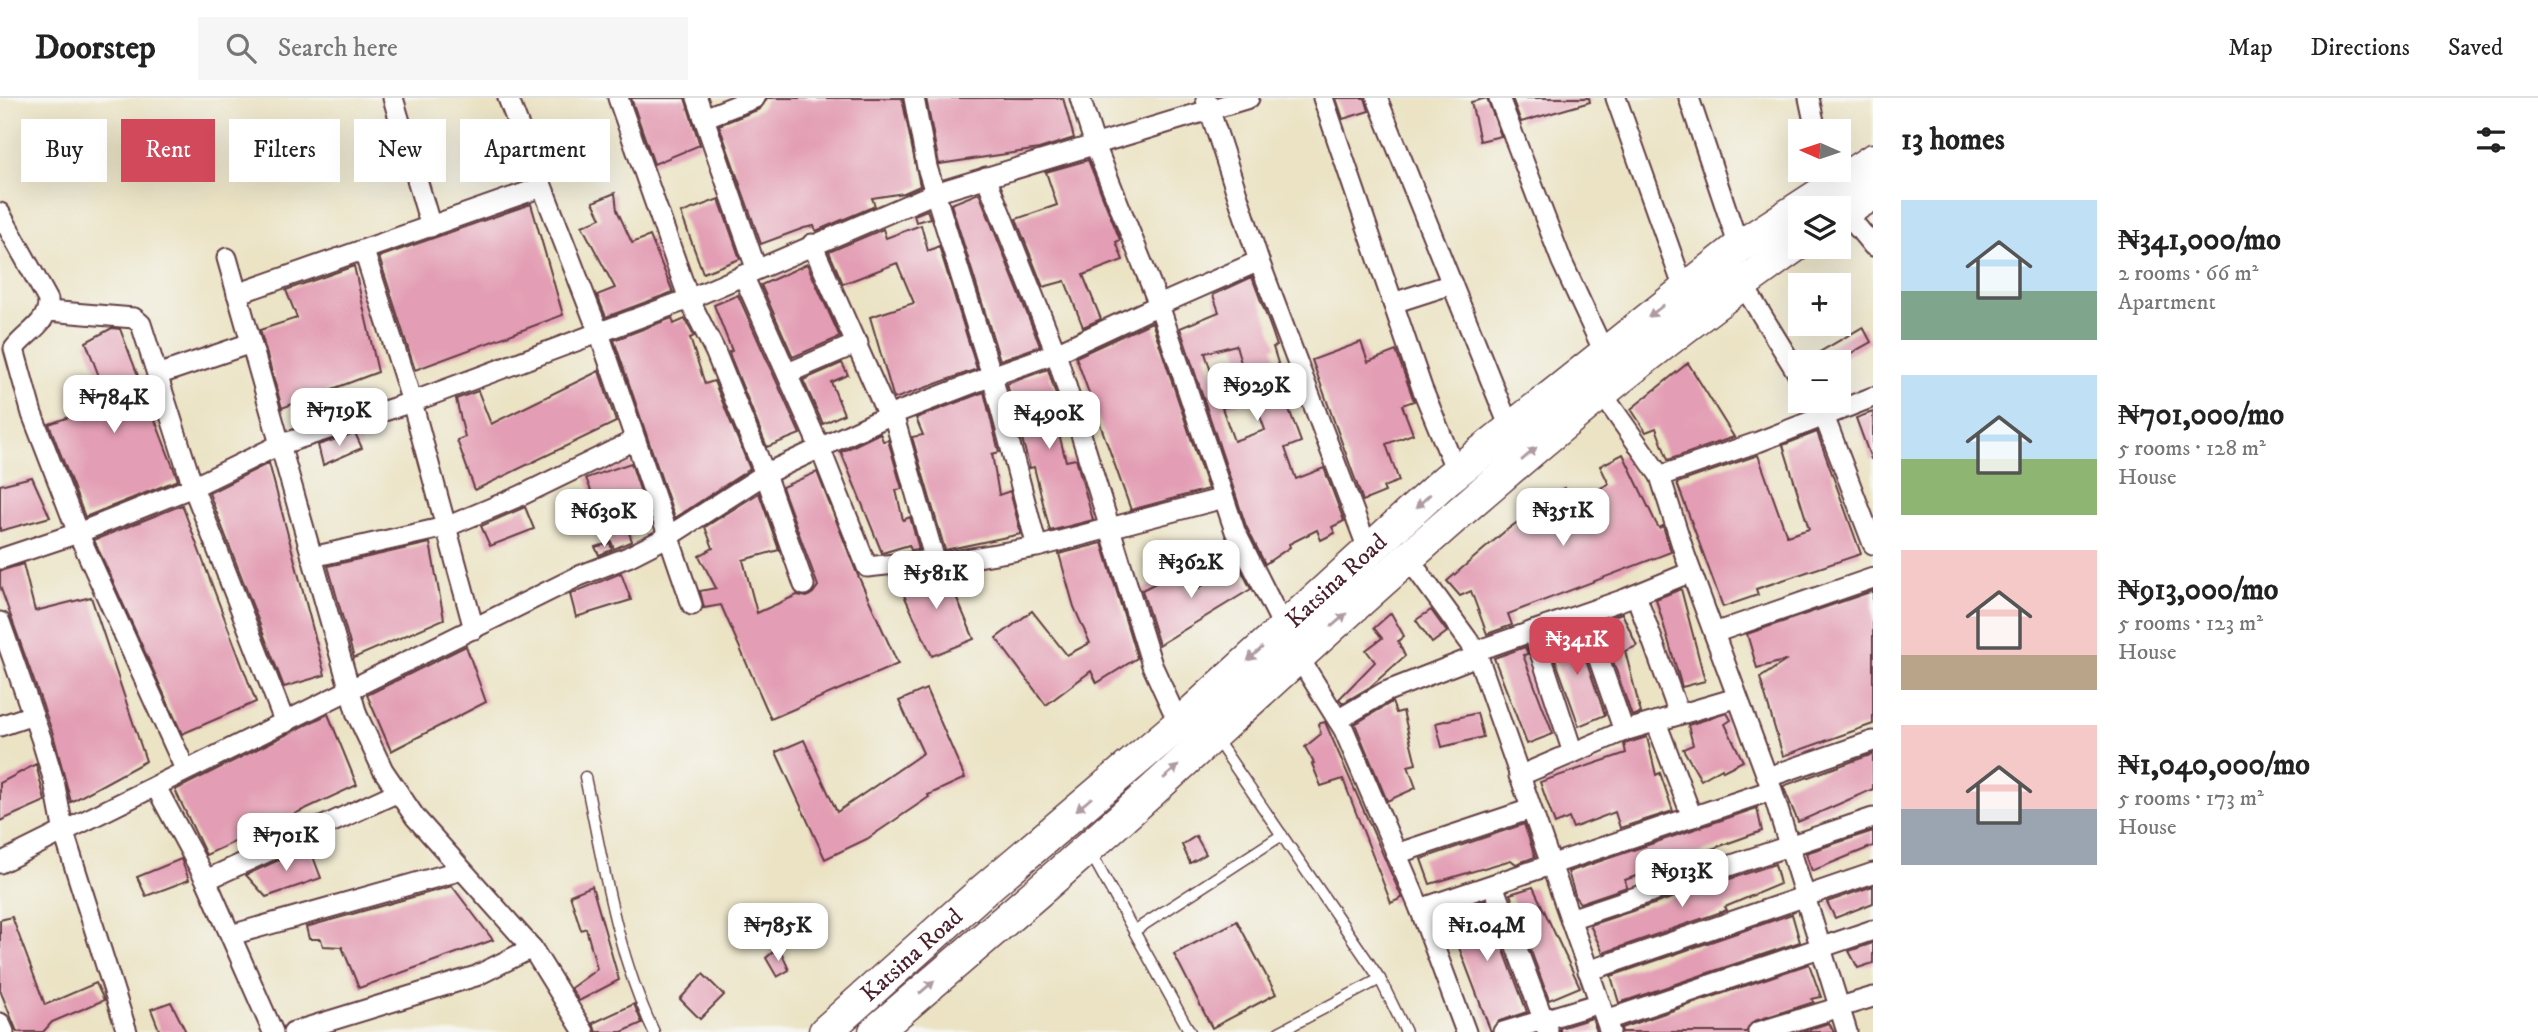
<!DOCTYPE html>
<meta charset="utf-8">
<style>
body{margin:0;font-family:"IM FELL DW Pica",serif;background:#f6f6f6;color:#222;height:100vh;display:flex;flex-direction:column;font-size:26px;white-space:nowrap}
*{box-sizing:border-box;margin:0}
p{font-size:23px;color:#767676}
.icon{flex:none;width:38px;height:38px;fill:none;stroke:currentColor;stroke-width:2;stroke-linecap:round;stroke-linejoin:round}
.map{position:relative;flex:1;overflow:hidden}
.panel{display:flex;flex-direction:column;background:#fff;width:665px}
.panel>*{flex:none}
.top-card{position:absolute;left:21px;top:21px;width:665px;height:63px;display:flex;gap:14px}
.needle{width:46px;rotate:273deg}
.buttons{position:absolute;left:1788px;top:21px;display:grid;gap:14px}
.buttons a{display:grid;place-items:center;width:63px;height:63px;border-radius:0px;background:#fff;box-shadow:0 7px 28px #0002;font-size:35px}
.price{position:absolute;translate:-50% -60px;padding:0 16px;border-radius:14px;background:#fff;color:#222;font-size:23px;line-height:46px;filter:drop-shadow(0 2px 4px #0008)}
.price::after{content:'';position:absolute;left:50%;top:42px;width:21px;height:16px;margin-left:-10px;background:inherit;clip-path:polygon(0 0,100% 0,50% 100%)}
.price.active{background:#d1495b;color:#fff}
ul{padding:0;list-style:none}
li{display:flex;align-items:center;gap:21px;height:175px;padding:0 28px}
li span{display:grid;place-items:center;flex:none;width:196px;height:140px;border-radius:0px;color:#555}
li>.icon{margin-inline-start:auto}
span .icon{width:84px;height:84px;fill:#fffc;stroke-width:1}
li b{font-size:30px}
h2{display:flex;justify-content:space-between;align-items:center;height:84px;padding:0 28px;font-size:30px}
.chip{padding:0 24px;border-radius:0px;background:#fff;box-shadow:0 7px 28px #0002;font-size:24px;line-height:63px}
.chip.active{background:#d1495b;color:#fff}
header{display:flex;align-items:center;gap:42px;box-sizing:border-box;height:98px;padding:0 35px;background:#fff;border-bottom:2px solid #e0e0e0}
header strong{font-size:33px}
nav{display:flex;gap:38px;margin-inline-start:auto;font-size:24px}
.search{width:490px;height:63px;background:#f6f6f6;display:flex;align-items:center;gap:18px;box-sizing:border-box;padding:0 24px;border-radius:0px;color:#767676;font-size:26px}
main{display:flex;flex:1;min-height:0}
.map>svg:first-child{display:block}
.building{fill:#e39db4;fill-rule:evenodd}
.lines{fill:none;stroke-linecap:round;stroke-linejoin:round}
.service-casing{stroke:#623c42;stroke-width:13}
.minor-casing{stroke:#623c42;stroke-width:23}
.trunk-casing{stroke:#623c42;stroke-width:35}
.service{stroke:#fff;stroke-width:10}
.minor{stroke:#fff;stroke-width:19}
.trunk{stroke:#fff;stroke-width:32}
.oneway{fill:#ae9aa0}
.labels{text-anchor:middle;stroke-width:6;stroke-linejoin:round;paint-order:stroke}
.street-label{font-size:24px;fill:#4a1f2b;stroke:#f6f6f2}
</style>
<header>
<strong>Doorstep</strong>
<div class="search"><svg class="icon" aria-label="search" viewBox="0 0 24 24"><circle cx="10" cy="10" r="6"/><path d="M15 15l6 6"/></svg>Search here</div>
<nav><a>Map</a><a>Directions</a><a>Saved</a></nav>
</header>
<main>
<div class="map">
<svg width="1873" height="934" viewBox="0 0 1873 934">
<rect width="100%" height="100%" fill="#f6f6f2"/>
<filter id="ink" filterUnits="userSpaceOnUse"><feTurbulence type="fractalNoise" baseFrequency=".0143" numOctaves="2"/><feDisplacementMap in="SourceGraphic" scale="14" xChannelSelector="R" yChannelSelector="G"/><feConvolveMatrix kernelMatrix="1 2 1 2 8 2 1 2 1" color-interpolation-filters="sRGB"/></filter>
<filter id="wash" filterUnits="userSpaceOnUse"><feTurbulence type="fractalNoise" baseFrequency=".00686" numOctaves="4" result="noise"/><feDisplacementMap in="SourceGraphic" scale="28" xChannelSelector="R" yChannelSelector="G"/><feGaussianBlur stdDeviation="1.57" result="paint"/><feColorMatrix in="noise" values="0 0 0 0 0 0 0 0 0 0 0 0 0 0 0 0 0 1.4 0 .05"/><feComposite in="paint" operator="in"/></filter>
<g filter="url(#wash)">
<rect width="100%" height="100%" fill="#ebe3c4"/>
<g id="blocks">
<g class="building">
<path d="M 631,0 L 685,0 L 700,47 L 654,66 Z"/>
<path d="M 767,0 L 902,0 L 920,88 L 904,95 L 872,100 L 875,108 L 816,133 L 814,128 L 804,130 L 761,146 L 719,27 L 760,11 Z"/>
<path d="M 926,0 L 1063,0 L 1074,40 L 1039,51 L 939,66 Z"/>
<path d="M 1336,0 L 1365,0 L 1369,13 L 1343,21 Z"/>
<path d="M 1487,0 L 1501,38 L 1480,43 L 1471,4 Z"/>
<path d="M 1512,0 L 1589,0 L 1590,4 L 1521,24 Z"/>
<path d="M 1088,62 L 1120,142 L 1116,144 L 1123,162 L 1083,177 L 1101,221 L 1083,229 L 1065,183 L 1043,189 L 1016,121 L 1057,107 L 1046,74 Z"/>
<path d="M 615,95 L 617,112 L 632,145 L 650,138 L 673,194 L 606,219 L 597,197 L 615,190 L 582,128 L 601,120 L 593,104 Z"/>
<path d="M 979,95 L 1040,248 L 1000,262 L 951,106 Z"/>
<path d="M 719,101 L 740,161 L 703,175 L 681,115 Z"/>
<path d="M 531,106 L 563,217 L 415,272 L 379,159 Z"/>
<path d="M 927,112 L 930,120 L 916,124 L 914,117 Z"/>
<path d="M 921,127 L 928,153 L 939,148 L 977,271 L 894,301 L 870,219 L 914,205 L 897,165 L 843,186 L 829,154 L 883,131 L 886,140 Z"/>
<path d="M 807,166 L 840,239 L 793,259 L 761,187 Z"/>
<path d="M 354,168 L 378,274 L 282,310 L 260,232 L 297,220 L 286,192 Z"/>
<path d="M 1252,179 L 1272,233 L 1277,248 L 1273,249 L 1286,291 L 1282,292 L 1301,344 L 1285,350 L 1296,381 L 1324,370 L 1344,423 L 1332,429 L 1335,435 L 1321,442 L 1317,432 L 1289,446 L 1290,449 L 1265,466 L 1246,428 L 1180,230 L 1219,214 L 1213,197 ZM 1236,247 L 1245,279 L 1216,289 L 1205,255 ZM 1254,301 L 1265,332 L 1234,343 L 1222,310 Z"/>
<path d="M 738,197 L 800,336 L 767,349 L 731,260 L 729,254 L 732,253 L 714,207 Z"/>
<path d="M 672,220 L 674,226 L 685,221 L 694,238 L 690,240 L 705,286 L 714,283 L 750,371 L 675,420 L 614,242 Z"/>
<path d="M 1152,224 L 1208,391 L 1131,412 L 1076,259 Z"/>
<path d="M 1863,229 L 1871,244 L 1835,264 L 1804,263 Z"/>
<path d="M 112,230 L 120,231 L 178,382 L 85,419 L 49,326 L 109,305 L 86,244 Z"/>
<path d="M 1361,244 L 1368,264 L 1396,253 L 1414,303 L 1402,307 L 1413,336 L 1386,346 L 1399,383 L 1383,389 L 1385,394 L 1363,403 L 1312,262 Z"/>
<path d="M 842,265 L 848,277 L 831,284 L 844,316 L 823,326 L 803,282 Z"/>
<path d="M 1688,265 L 1734,339 L 1668,362 L 1656,330 L 1646,334 L 1631,311 Z"/>
<path d="M 1048,271 L 1067,333 L 1059,336 L 1066,363 L 1076,361 L 1093,422 L 1050,433 L 1034,369 L 1030,370 L 1007,286 Z"/>
<path d="M 599,273 L 616,324 L 475,392 L 457,342 L 465,339 L 456,301 L 478,293 L 491,326 Z"/>
<path d="M 984,294 L 999,354 L 992,356 L 999,397 L 1010,393 L 1021,436 L 945,452 L 912,339 L 923,337 L 916,320 Z"/>
<path d="M 1873,314 L 1873,361 L 1871,361 L 1856,320 Z"/>
<path d="M 1817,334 L 1861,456 L 1756,491 L 1758,497 L 1723,509 L 1677,385 L 1758,357 L 1787,438 L 1809,431 L 1783,347 Z"/>
<path d="M 355,335 L 362,350 L 323,367 L 318,347 Z"/>
<path d="M 880,335 L 883,343 L 888,342 L 902,391 L 896,392 L 903,422 L 910,419 L 919,451 L 911,452 L 909,447 L 882,455 L 841,354 Z"/>
<path d="M 1623,356 L 1656,425 L 1659,430 L 1663,428 L 1671,454 L 1508,516 L 1512,527 L 1487,536 L 1471,493 L 1460,498 L 1447,483 L 1504,434 L 1564,390 L 1573,403 L 1609,386 L 1600,368 Z"/>
<path d="M 269,365 L 325,577 L 284,589 L 209,395 Z"/>
<path d="M 631,365 L 647,413 L 624,421 L 632,443 L 614,451 L 586,380 Z"/>
<path d="M 817,374 L 856,473 L 898,566 L 771,621 L 721,507 L 704,510 L 700,493 L 716,490 L 699,458 L 713,450 L 705,429 L 759,395 L 779,452 L 743,462 L 757,515 L 797,497 L 807,499 L 813,495 L 818,488 L 782,389 Z"/>
<path d="M 32,379 L 50,419 L 0,433 L 0,387 Z"/>
<path d="M 182,407 L 256,604 L 182,636 L 94,442 Z"/>
<path d="M 525,409 L 534,431 L 490,448 L 481,428 Z"/>
<path d="M 430,445 L 444,521 L 354,560 L 328,468 Z"/>
<path d="M 610,445 L 612,452 L 599,457 L 595,449 Z"/>
<path d="M 1102,445 L 1137,560 L 1097,585 L 1091,573 L 1046,607 L 996,540 L 1032,513 L 1067,557 L 1090,545 L 1074,509 L 1059,456 Z"/>
<path d="M 1230,450 L 1251,491 L 1159,547 L 1142,492 L 1179,473 L 1189,496 L 1231,470 L 1225,453 Z"/>
<path d="M 23,466 L 35,513 L 91,499 L 146,663 L 71,704 L 53,636 L 0,488 L 0,473 Z"/>
<path d="M 621,475 L 631,502 L 576,519 L 570,496 Z"/>
<path d="M 928,475 L 947,477 L 974,541 L 932,558 L 896,480 Z"/>
<path d="M 1681,491 L 1705,583 L 1682,589 L 1656,501 Z"/>
<path d="M 1873,493 L 1873,626 L 1783,658 L 1760,580 L 1787,562 L 1757,570 L 1747,536 Z"/>
<path d="M 1431,512 L 1447,534 L 1432,545 L 1416,522 Z"/>
<path d="M 1391,515 L 1404,538 L 1398,543 L 1405,558 L 1370,589 L 1343,605 L 1339,601 L 1375,564 L 1366,552 L 1382,540 L 1374,530 Z"/>
<path d="M 1622,515 L 1637,548 L 1625,553 L 1641,615 L 1632,618 L 1599,523 Z"/>
<path d="M 1575,531 L 1605,617 L 1579,628 L 1548,541 Z"/>
<path d="M 466,548 L 486,604 L 391,653 L 367,597 Z"/>
<path d="M 1525,549 L 1528,556 L 1523,557 L 1553,636 L 1527,646 L 1494,560 Z"/>
<path d="M 926,591 L 965,680 L 928,697 L 929,699 L 867,741 L 825,761 L 776,654 L 804,642 L 837,714 L 923,655 L 899,603 Z"/>
<path d="M 1392,604 L 1396,615 L 1403,613 L 1416,666 L 1408,668 L 1416,690 L 1387,703 L 1355,626 Z"/>
<path d="M 1477,615 L 1483,639 L 1442,649 L 1436,625 Z"/>
<path d="M 1727,615 L 1731,622 L 1725,626 L 1743,663 L 1723,673 L 1722,670 L 1701,682 L 1683,651 L 1693,647 L 1688,627 Z"/>
<path d="M 328,616 L 357,687 L 206,757 L 175,692 Z"/>
<path d="M 1325,624 L 1402,800 L 1391,805 L 1343,681 L 1321,688 L 1312,666 L 1314,665 L 1305,649 L 1321,636 L 1318,626 Z"/>
<path d="M 1647,639 L 1656,677 L 1660,675 L 1673,713 L 1620,730 L 1615,714 L 1573,730 L 1569,720 L 1555,726 L 1540,684 L 1626,655 L 1624,646 Z"/>
<path d="M 1873,656 L 1873,691 L 1798,724 L 1783,688 Z"/>
<path d="M 36,666 L 45,703 L 0,723 L 0,685 Z"/>
<path d="M 1757,710 L 1762,733 L 1625,782 L 1627,789 L 1580,805 L 1576,800 L 1568,774 Z"/>
<path d="M 1524,726 L 1535,759 L 1516,766 L 1511,762 L 1430,786 L 1421,761 Z"/>
<path d="M 1873,733 L 1873,748 L 1812,773 L 1806,755 Z"/>
<path d="M 1196,738 L 1206,756 L 1190,765 L 1182,747 Z"/>
<path d="M 309,748 L 321,780 L 266,799 L 246,777 Z"/>
<path d="M 181,761 L 189,782 L 146,798 L 137,779 Z"/>
<path d="M 1775,766 L 1780,786 L 1725,809 L 1727,812 L 1603,855 L 1590,827 Z"/>
<path d="M 452,788 L 493,842 L 359,890 L 342,849 L 323,848 L 321,841 L 309,841 L 306,829 Z"/>
<path d="M 592,788 L 619,882 L 579,903 L 571,890 L 597,871 L 586,830 L 581,832 L 570,797 Z"/>
<path d="M 1873,788 L 1873,805 L 1835,820 L 1827,804 Z"/>
<path d="M 1533,789 L 1580,889 L 1549,902 L 1510,796 Z"/>
<path d="M 1485,802 L 1527,914 L 1499,923 L 1491,934 L 1446,815 Z"/>
<path d="M 1792,816 L 1800,844 L 1619,905 L 1611,878 Z"/>
<path d="M 12,819 L 45,907 L 96,885 L 104,902 L 52,924 L 43,934 L 17,934 L 0,892 L 0,822 Z"/>
<path d="M 1237,823 L 1276,896 L 1212,930 L 1174,856 Z"/>
<path d="M 1873,845 L 1873,865 L 1858,870 L 1849,853 Z"/>
<path d="M 779,849 L 789,872 L 777,879 L 766,860 Z"/>
<path d="M 1809,866 L 1821,899 L 1812,901 L 1814,904 L 1754,923 L 1746,934 L 1622,934 L 1621,930 Z"/>
<path d="M 703,876 L 724,897 L 700,921 L 680,901 Z"/>
<path d="M 171,904 L 186,934 L 160,934 L 151,911 Z"/>
<path d="M 634,906 L 642,925 L 622,934 L 596,934 L 593,925 Z"/>
<path d="M 1592,920 L 1597,934 L 1560,934 L 1560,930 Z"/>
<path d="M 1829,925 L 1834,934 L 1800,934 Z"/>
</g>
</g>
</g>
<g filter="url(#ink)">
<use href="#blocks" fill-opacity="0" stroke="#623c42" stroke-width="2"/>
<g class="lines">
<g class="service-casing">
<g id="service">
<path d="M 1216,641 L 1380,881 L 1406,934"/>
<path d="M 585,679 C 603,764 616,855 654,934"/>
<path d="M 1090,754 L 1190,934"/>
<path d="M 1134,833 L 1282,737"/>
<path d="M 1279,934 L 1380,881"/>
</g>
</g>
<g class="minor-casing">
<g id="minor">
<path d="M 393,0 L 431,129"/>
<path d="M 508,0 L 599,235 L 692,507"/>
<path d="M 697,0 L 756,170"/>
<path d="M 914,0 L 927,69 L 992,278 L 1056,255 L 1159,207 L 1235,433 L 1284,530"/>
<path d="M 1080,0 L 1095,47 L 1159,207 L 1259,163 L 1369,454"/>
<path d="M 1323,0 L 1422,290 L 1456,373"/>
<path d="M 1377,0 L 1510,330"/>
<path d="M 1499,0 L 1562,164 L 1604,254"/>
<path d="M 1616,0 L 1684,191"/>
<path d="M 1689,0 L 1739,149"/>
<path d="M 1809,0 L 1816,33"/>
<path d="M 1206,1 L 1259,163"/>
<path d="M 704,20 L 755,0"/>
<path d="M 986,79 L 1056,255 L 1152,567 L 1179,626"/>
<path d="M 1844,113 L 1873,148"/>
<path d="M 0,115 L 48,202 C 49,226 26,234 14,251 L 32,316 L 78,435 L 185,671"/>
<path d="M 812,146 L 888,318"/>
<path d="M 364,153 L 412,304 L 474,531"/>
<path d="M 227,160 L 357,617 L 383,672 L 415,719 L 532,850 L 584,934"/>
<path d="M 743,177 L 820,350 L 765,376 L 804,487"/>
<path d="M 1742,185 L 1801,281"/>
<path d="M 237,196 L 542,89"/>
<path d="M 1393,205 L 1452,186"/>
<path d="M 48,213 L 134,220 L 141,226 L 193,389 L 285,625"/>
<path d="M 788,275 L 858,245"/>
<path d="M 157,277 L 251,245"/>
<path d="M 1601,294 L 1660,378 L 1685,457 L 1772,692 L 1847,934"/>
<path d="M 1814,303 L 1824,318 L 1873,446"/>
<path d="M 893,316 L 936,466"/>
<path d="M 1660,378 L 1758,344 L 1873,299"/>
<path d="M 1037,449 L 936,466 L 933,462 L 867,469 L 820,350 L 888,318 L 992,278 L 1037,449 L 1224,400"/>
<path d="M 312,459 L 446,429 L 520,398 L 635,342"/>
<path d="M 0,461 L 78,435 L 193,389 L 279,347 L 412,304 L 689,201 L 935,95 L 1249,0"/>
<path d="M 1409,461 L 1476,553 L 1610,934"/>
<path d="M 1636,497 L 1679,616"/>
<path d="M 1583,516 L 1624,633"/>
<path d="M 0,524 L 41,640 L 54,683 L 64,735 L 127,934"/>
<path d="M 1533,533 L 1573,655"/>
<path d="M 1714,535 L 1873,480"/>
<path d="M 1476,553 L 1625,501 L 1691,474"/>
<path d="M 1298,558 L 1344,632 L 1420,811 L 1466,934"/>
<path d="M 1338,622 L 1385,594 L 1477,558"/>
<path d="M 1656,624 L 1692,719 L 1772,692"/>
<path d="M 0,628 L 33,617"/>
<path d="M 1519,678 L 1624,633 L 1736,600"/>
<path d="M 1768,679 L 1873,643"/>
<path d="M 156,689 L 206,782 L 273,934"/>
<path d="M 1396,756 L 1531,711"/>
<path d="M 0,765 L 579,478 L 628,459 L 669,438 L 765,376 L 715,253 L 689,201 L 618,0"/>
<path d="M 206,782 L 398,694"/>
<path d="M 1493,787 L 1548,934"/>
<path d="M 1420,811 L 1692,719"/>
<path d="M 1570,821 L 1873,720"/>
<path d="M 231,837 L 462,772"/>
<path d="M 1588,873 L 1873,775"/>
<path d="M 1606,922 L 1873,832"/>
<path d="M 0,925 L 4,934"/>
<path d="M 293,934 L 476,878 L 532,850"/>
<path d="M 1503,934 L 1600,905"/>
<path d="M 1758,934 L 1873,899"/>
</g>
</g>
<g class="trunk-casing">
<g id="trunk">
<path d="M 1839,117 L 1873,96"/>
<path id="s1" d="M 825,934 L 985,791 L 1179,626 L 1446,382 L 1739,149 L 1873,62"/>
<path d="M 875,934 C 989,836 1105,738 1215,635 C 1402,463 1592,290 1801,144"/>
</g>
</g>
<use href="#service" class="service"/>
<use href="#minor" class="minor"/>
<use href="#trunk" class="trunk"/>
</g>
<defs><path id="oneway-solid" d="M-6-.8H1V-3.2L6.5 0L1 3.2V.8H-6Z" transform="scale(1.75)"/></defs>
<g class="oneway">
<use href="#oneway-solid" transform="translate(1656 213) rotate(142)"/>
<use href="#oneway-solid" transform="translate(1529 356) rotate(-41)"/>
<use href="#oneway-solid" transform="translate(1423 403) rotate(137)"/>
<use href="#oneway-solid" transform="translate(1339 522) rotate(-41)"/>
<use href="#oneway-solid" transform="translate(1255 556) rotate(138)"/>
<use href="#oneway-solid" transform="translate(1171 674) rotate(-41)"/>
<use href="#oneway-solid" transform="translate(1084 706) rotate(140)"/>
<use href="#oneway-solid" transform="translate(927 889) rotate(-41)"/>
</g>
</g>
<g class="labels">
<g class="street-label">
<text dy="8" stroke="none"><textPath href="#s1" startOffset="682">Katsina Road</textPath></text>
<text dy="8" stroke="none"><textPath href="#s1" startOffset="116">Katsina Road</textPath></text>
</g>
</g>
</svg>
<div class="buttons">
<a><svg class="needle" viewBox="-14 -14 28 28"><path d="M0-13l5 13h-10z" fill="#e53935"/><path d="M0 13l5-13h-10z" fill="#767676"/></svg></a>
<a><svg class="icon" aria-label="layers" viewBox="0 0 24 24"><path d="M12 4l9 5-9 5-9-5zM3 14l9 5 9-5"/></svg></a>
<a>+</a>
<a>−</a>
</div>
<b class="price" style="left:1257px;top:325px">₦929K</b>
<b class="price" style="left:114px;top:337px">₦784K</b>
<b class="price" style="left:339px;top:350px">₦719K</b>
<b class="price" style="left:1049px;top:353px">₦490K</b>
<b class="price" style="left:1563px;top:450px">₦351K</b>
<b class="price" style="left:604px;top:451px">₦630K</b>
<b class="price" style="left:1191px;top:502px">₦362K</b>
<b class="price" style="left:936px;top:513px">₦581K</b>
<b class="price active" style="left:1577px;top:579px">₦341K</b>
<b class="price" style="left:286px;top:775px">₦701K</b>
<b class="price" style="left:1682px;top:811px">₦913K</b>
<b class="price" style="left:778px;top:865px">₦785K</b>
<b class="price" style="left:1487px;top:865px">₦1.04M</b>
<div class="top-card">
<a class="chip">Buy</a>
<a class="chip active">Rent</a>
<a class="chip">Filters</a>
<a class="chip">New</a>
<a class="chip">Apartment</a>
</div>
</div>
<section class="panel">
<h2>13 homes<svg class="icon" aria-label="filters" viewBox="0 0 24 24"><path d="M4 7h16M4 17h16"/><circle cx="9" cy="7" r="2"/><circle cx="15" cy="17" r="2"/></svg></h2>
<ul>
<li><span style="background:linear-gradient(#bfe0f5 65%,#7fa58c 0)"><svg class="icon" aria-label="home" viewBox="0 0 24 24"><path d="M3 11l9-7 9 7M6 9v11h12V9"/></svg></span><div><b>₦341,000/mo</b><p>2 rooms · 66 m²</p><p>Apartment</p></div></li>
<li><span style="background:linear-gradient(#bfe0f5 60%,#8fb573 0)"><svg class="icon" aria-label="home" viewBox="0 0 24 24"><path d="M3 11l9-7 9 7M6 9v11h12V9"/></svg></span><div><b>₦701,000/mo</b><p>5 rooms · 128 m²</p><p>House</p></div></li>
<li><span style="background:linear-gradient(#f6c9c9 75%,#b9a48a 0)"><svg class="icon" aria-label="home" viewBox="0 0 24 24"><path d="M3 11l9-7 9 7M6 9v11h12V9"/></svg></span><div><b>₦913,000/mo</b><p>5 rooms · 123 m²</p><p>House</p></div></li>
<li><span style="background:linear-gradient(#f6c9c9 60%,#9aa5b1 0)"><svg class="icon" aria-label="home" viewBox="0 0 24 24"><path d="M3 11l9-7 9 7M6 9v11h12V9"/></svg></span><div><b>₦1,040,000/mo</b><p>5 rooms · 173 m²</p><p>House</p></div></li>
</ul>
</section>
</main>
